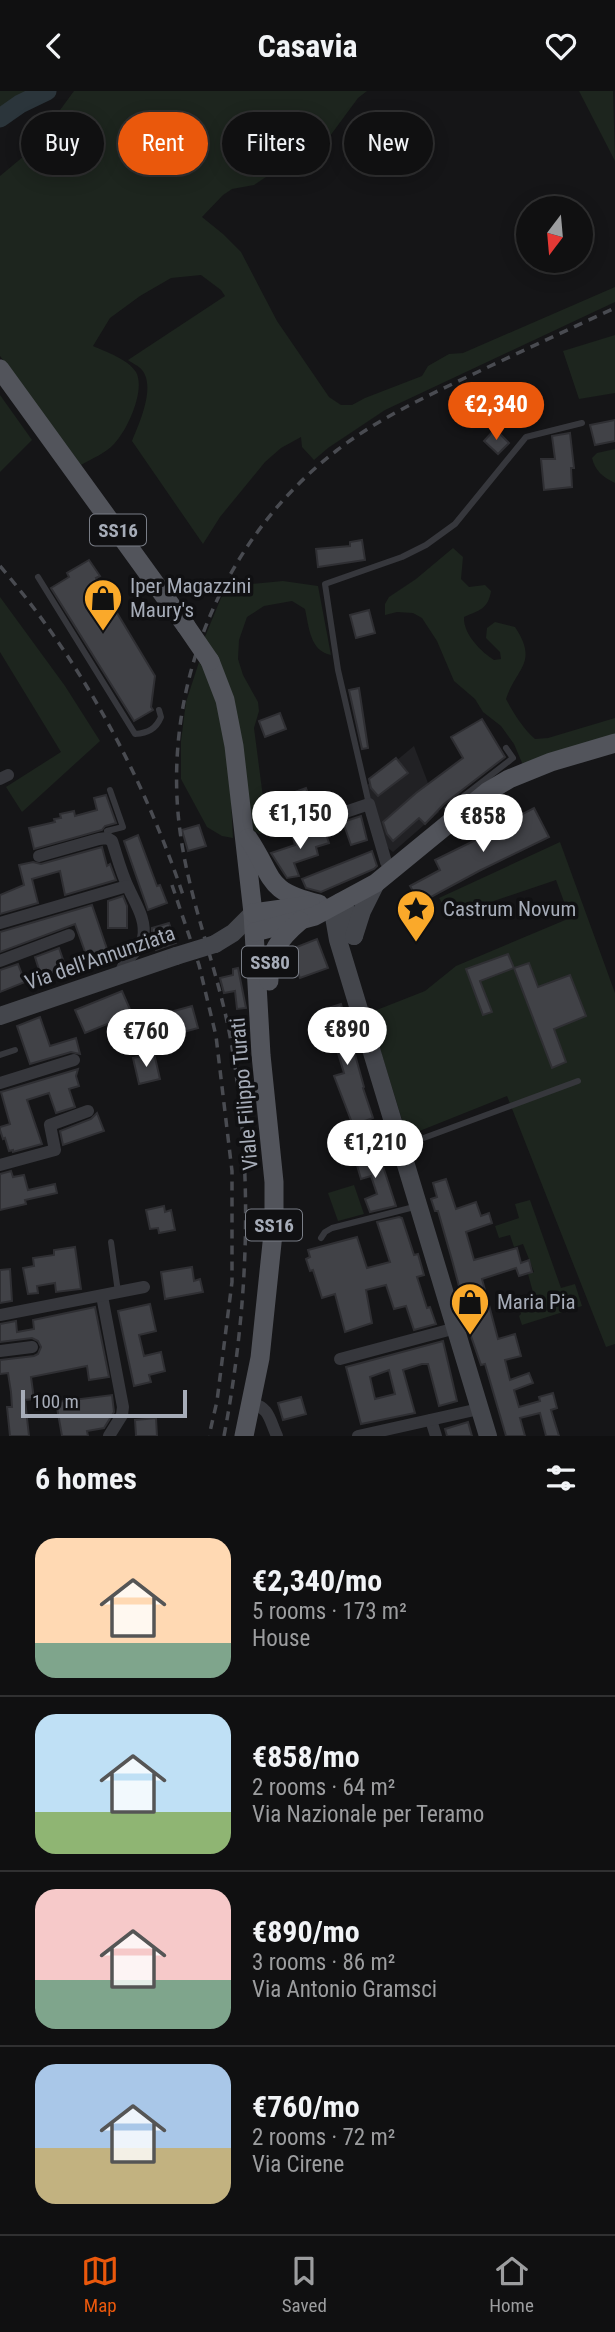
<!DOCTYPE html>
<meta charset="utf-8">
<style>
body{margin:0;font-family:"Roboto Condensed",sans-serif;background:#1e1e1f;color:#f1f3f6;height:100vh;display:flex;flex-direction:column;font-size:26px;white-space:nowrap}
*{box-sizing:border-box;margin:0}
p{font-size:23px;color:#9c9d9f}
.icon{flex:none;width:38px;height:38px;fill:none;stroke:currentColor;stroke-width:2;stroke-linecap:round;stroke-linejoin:round}
.map{position:relative;height:1345px;overflow:hidden}
.panel{display:flex;flex-direction:column;background:#101011;flex:1}
.panel>*{flex:none}
.hud{position:absolute;left:21px;top:21px;width:574px;height:63px;display:flex;gap:14px}
.needle{width:46px;rotate:196deg}
.buttons{position:absolute;left:516px;top:105px;display:grid;gap:14px}
.buttons a{display:grid;place-items:center;width:77px;height:77px;border-radius:50%;background:#101011;box-shadow:0 4px 18px #0003,0 0 0 2px #303031;font-size:35px}
.scale{position:absolute;left:21px;bottom:18px;width:166px;box-sizing:border-box;padding-left:7px;border:4px solid #a6acb8;border-top:0;font-size:19px;line-height:24px;white-space:nowrap;color:#a6acb8;-webkit-text-stroke:5px #101012;paint-order:stroke}
.price{position:absolute;translate:-50% -60px;padding:0 16px;border-radius:24px;background:#fff;color:#222;font-size:23px;line-height:46px;filter:drop-shadow(0 2px 4px #0008)}
.price::after{content:'';position:absolute;left:50%;top:42px;width:21px;height:16px;margin-left:-10px;background:inherit;clip-path:polygon(0 0,100% 0,50% 100%)}
.price.active{background:#ea580c;color:#fff}
ul{padding:0;list-style:none}
li{display:flex;align-items:center;gap:21px;height:175px;padding:0 35px}
li+li{border-top:2px solid #303031}
li span{display:grid;place-items:center;flex:none;width:196px;height:140px;border-radius:21px;color:#555}
li>.icon{margin-inline-start:auto}
span .icon{width:84px;height:84px;fill:#fffc;stroke-width:1}
li b{font-size:30px}
h2{display:flex;justify-content:space-between;align-items:center;height:84px;padding:0 35px;font-size:30px}
.tag{padding:0 24px;border-radius:32px;background:#101011;box-shadow:0 4px 18px #0003,0 0 0 2px #303031;font-size:24px;line-height:63px}
.tag.active{background:#ea580c;color:#fff}
header{display:flex;justify-content:space-between;align-items:center;height:91px;padding:0 35px;background:#101011;font-size:32px;font-weight:700}
.tab-bar{display:flex;justify-content:space-around;align-items:center;height:98px;border-top:2px solid #303031;background:#101011;font-size:19px;color:#9c9d9f}
.tab-bar a{display:grid;justify-items:center;gap:4px}
.tab-bar .active{color:#ea580c}
.map>svg:first-child{display:block}
.built{fill:#212124}
.green{fill:#1d251e}
.lines{fill:none;stroke-linecap:round;stroke-linejoin:round}
.river{stroke:#2b353b;stroke-width:19}
.building{fill:#414247;stroke:#2f2f33;stroke-width:2;fill-rule:evenodd}
.lane{stroke:#36373c;stroke-width:6}
.street{stroke:#36373c;stroke-width:12}
.secondary{stroke:#44464c;stroke-width:18}
.primary{stroke:#52545b;stroke-width:19}
.rail{stroke:#494b51;stroke-width:3.5;stroke-dasharray:9 7;stroke-linecap:butt}
.secondary-bridge{stroke:#44464c;stroke-width:18}
.primary-bridge{stroke:#52545b;stroke-width:19}
.labels{text-anchor:middle;stroke-width:7;stroke-linejoin:round;paint-order:stroke}
.shield{fill:#101012;stroke:#797d86;stroke-width:2}
.shield-label{font-size:19px;font-weight:bold;fill:#a6acb8}
.poi-label{font-size:21px;fill:#a6acb8;stroke:#101012;text-anchor:start}
.street-label{font-size:21px;fill:#a6acb8;stroke:#101012}
</style>
<header><svg class="icon" aria-label="back" viewBox="0 0 24 24"><path d="M15 5l-7 7 7 7"/></svg>Casavia<svg class="icon" aria-label="heart" viewBox="0 0 24 24"><path d="M12 20l-8-8c-3-5 5-10 8-4 3-6 11-1 8 4z"/></svg></header>
<div class="map">
<svg width="615" height="1345" viewBox="0 0 615 1345">
<rect width="100%" height="100%" fill="#151517"/>
<path class="built" d="M 414,655 L 439,721 L 393,761 L 388,757 L 366,695 Z"/>
<g class="green">
<path d="M 0,0 L 32,0 L 0,36 Z"/>
<path d="M 74,0 L 367,0 L 358,7 L 330,45 L 290,66 L 284,74 L 254,94 L 232,98 L 223,104 L 202,126 L 223,143 L 241,161 L 277,230 L 329,306 L 341,314 L 352,314 L 365,307 L 422,285 L 428,275 L 449,263 L 463,262 L 615,196 L 615,211 L 385,319 L 328,357 L 314,369 L 302,356 L 301,346 L 281,357 L 265,371 L 220,426 L 203,453 L 132,350 C 139,333 156,296 142,279 C 139,275 132,272 128,269 L 225,205 L 221,199 L 201,184 L 171,187 L 140,205 L 110,227 L 93,255 C 106,261 128,268 136,281 C 146,299 127,340 114,353 C 106,362 91,368 81,374 L 0,265 L 0,85 L 30,60 Z"/>
<path d="M 579,0 L 613,0 L 615,70 Z"/>
<path d="M 615,244 L 615,302 L 579,308 L 563,260 Z"/>
<path d="M 0,304 L 32,349 L 0,381 Z"/>
<path d="M 615,358 L 615,392 C 603,386 595,380 592,367 L 597,362 Z"/>
<path d="M 453,457 L 463,466 L 461,488 L 469,496 L 485,494 L 491,500 C 488,518 480,519 464,526 C 463,543 481,561 494,569 L 501,568 L 500,561 L 486,547 L 487,537 L 495,531 L 515,536 C 539,572 516,577 506,608 C 514,623 522,636 535,648 L 548,647 L 615,627 L 615,652 L 523,674 L 514,653 L 501,635 L 483,621 L 475,608 L 454,590 L 437,550 L 422,527 L 413,522 L 397,521 L 385,524 L 385,513 L 389,506 L 416,488 Z"/>
<path d="M 283,490 L 318,495 L 331,564 C 310,560 309,536 305,518 L 292,510 L 264,515 L 247,526 L 239,549 L 238,568 L 243,584 L 258,611 L 259,620 L 254,637 L 264,714 L 272,739 L 259,743 L 251,737 L 204,548 L 221,507 L 228,497 L 241,494 Z"/>
<path d="M 0,506 L 65,595 L 100,650 L 22,721 L 6,696 L 61,661 L 0,561 Z"/>
<path d="M 199,571 L 217,598 L 230,690 L 233,747 L 222,745 L 207,736 L 181,688 L 181,650 L 186,611 Z"/>
<path d="M 560,751 L 615,902 L 615,1253 L 606,1256 L 507,1005 L 407,1045 L 369,922 L 425,900 L 456,875 L 570,827 L 556,789 L 450,825 L 439,807 Z"/>
<path d="M 354,1094 L 364,1123 L 338,1130 L 328,1102 Z"/>
<path d="M 530,1109 L 561,1197 L 575,1193 L 582,1215 L 522,1234 L 519,1225 L 521,1223 L 517,1210 L 534,1205 L 528,1183 L 534,1181 L 523,1153 L 514,1156 L 510,1144 L 499,1147 L 495,1135 L 519,1127 L 515,1113 Z"/>
</g>
<g class="lines">
<path class="river" d="M 0,27 L 20,13 L 47,0"/>
</g>
<g class="building">
<path d="M 615,329 L 615,350 L 595,354 L 590,334 Z"/>
<path d="M 495,338 L 509,352 L 498,363 L 484,350 Z"/>
<path d="M 570,342 L 574,377 L 571,377 L 572,396 L 544,399 L 541,368 L 555,368 L 552,345 Z"/>
<path d="M 362,449 L 365,469 L 318,476 L 316,458 L 350,455 L 350,451 Z"/>
<path d="M 89,469 L 100,485 L 96,487 L 155,585 L 151,616 L 153,619 L 134,630 L 51,497 L 69,486 L 67,482 Z"/>
<path d="M 369,519 L 375,542 L 356,547 L 350,524 Z"/>
<path d="M 359,597 L 368,657 L 362,658 L 349,599 Z"/>
<path d="M 280,622 L 286,638 L 265,646 L 259,630 Z"/>
<path d="M 482,628 L 505,666 L 444,713 L 425,733 L 419,727 L 393,750 L 387,743 L 383,731 L 416,702 L 463,667 L 451,646 Z"/>
<path d="M 396,667 L 408,682 L 378,705 L 371,697 L 369,688 Z"/>
<path d="M 306,697 L 312,714 L 281,724 L 275,708 Z"/>
<path d="M 106,704 L 116,732 L 105,735 L 102,739 L 34,758 L 29,737 L 55,731 L 54,728 L 61,727 L 60,723 L 74,720 L 75,725 L 97,719 L 94,707 Z"/>
<path d="M 534,717 L 549,746 L 479,780 L 420,812 L 410,795 L 440,779 L 435,769 L 500,737 L 498,733 L 509,727 L 511,729 Z"/>
<path d="M 361,725 L 367,749 L 351,754 L 343,731 Z"/>
<path d="M 199,734 L 206,755 L 188,760 L 182,739 Z"/>
<path d="M 324,737 L 329,752 L 316,756 L 318,764 L 294,772 L 299,785 L 287,787 L 271,762 L 295,754 L 293,747 Z"/>
<path d="M 138,744 L 157,795 L 160,794 L 167,812 L 148,819 L 124,750 Z"/>
<path d="M 102,756 L 107,775 L 110,773 L 116,789 L 65,804 L 60,780 L 32,788 L 38,812 L 0,823 L 0,804 L 24,794 L 19,774 L 33,771 L 41,773 Z"/>
<path d="M 372,760 L 377,775 L 374,778 L 321,801 L 306,797 L 302,788 Z"/>
<path d="M 123,805 L 127,815 L 127,837 L 108,837 L 108,810 Z"/>
<path d="M 92,814 L 108,861 L 88,869 L 75,833 L 0,861 L 0,841 Z"/>
<path d="M 169,832 L 176,852 L 156,859 L 152,848 L 152,837 Z"/>
<path d="M 317,848 L 328,877 L 300,887 L 289,859 Z"/>
<path d="M 59,857 L 66,877 L 41,885 L 35,866 Z"/>
<path d="M 508,863 L 514,877 L 480,890 L 492,921 L 483,924 L 466,878 Z"/>
<path d="M 529,872 L 538,896 L 570,884 L 586,925 L 554,938 L 566,971 L 552,977 L 514,877 Z"/>
<path d="M 18,873 L 25,891 L 0,901 L 0,879 Z"/>
<path d="M 238,877 L 246,917 L 237,918 L 235,900 L 224,902 L 220,887 L 233,884 L 233,878 Z"/>
<path d="M 122,900 L 132,923 L 85,942 L 75,919 Z"/>
<path d="M 341,913 L 364,996 L 363,997 L 373,1027 L 362,1031 L 364,1034 L 354,1037 L 334,985 L 344,982 L 331,939 L 325,940 L 319,920 Z"/>
<path d="M 192,915 L 198,937 L 162,947 L 156,925 Z"/>
<path d="M 40,926 L 50,955 L 76,947 L 80,963 L 71,961 L 30,973 L 17,935 Z"/>
<path d="M 154,962 L 160,988 L 139,993 L 133,967 Z"/>
<path d="M 78,978 L 76,985 L 79,995 L 69,998 L 75,1016 L 56,1022 L 49,1002 L 27,1009 L 42,1053 L 13,1061 L 13,1059 L 9,1060 L 5,1047 L 3,1048 L 0,1039 L 0,1036 L 10,1033 L 1,1001 Z"/>
<path d="M 97,1022 L 104,1040 L 63,1054 L 60,1040 L 91,1028 Z"/>
<path d="M 377,1057 L 396,1115 L 370,1121 L 365,1108 L 377,1103 L 371,1085 L 361,1088 L 354,1064 Z"/>
<path d="M 11,1080 L 13,1086 L 24,1084 L 28,1099 L 55,1093 L 57,1102 L 25,1109 L 26,1113 L 0,1119 L 0,1083 Z"/>
<path d="M 446,1088 L 456,1118 L 476,1111 L 481,1125 L 489,1122 L 492,1132 L 466,1141 L 474,1169 L 517,1157 L 521,1172 L 529,1169 L 532,1181 L 519,1185 L 516,1177 L 482,1188 L 498,1248 L 515,1243 L 521,1265 L 505,1269 L 510,1289 L 529,1282 L 533,1292 L 514,1299 L 519,1316 L 540,1310 L 539,1306 L 553,1302 L 557,1317 L 551,1319 L 559,1345 L 546,1345 L 540,1322 L 520,1327 L 525,1345 L 506,1345 L 485,1273 L 481,1274 L 464,1225 L 457,1200 L 460,1199 L 452,1169 L 438,1120 L 435,1120 L 431,1108 L 437,1106 L 433,1092 Z"/>
<path d="M 164,1115 L 165,1121 L 171,1119 L 175,1139 L 159,1142 L 158,1137 L 150,1138 L 146,1119 Z"/>
<path d="M 399,1126 L 402,1127 L 414,1164 L 418,1163 L 424,1184 L 417,1186 L 427,1217 L 430,1216 L 436,1233 L 414,1239 L 406,1215 L 394,1218 L 386,1194 L 366,1199 L 372,1232 L 345,1241 L 335,1203 L 322,1207 L 313,1179 L 310,1180 L 306,1168 L 310,1166 L 308,1159 L 357,1146 L 367,1177 L 390,1171 L 377,1131 Z"/>
<path d="M 75,1156 L 81,1198 L 56,1201 L 55,1192 L 37,1195 L 38,1202 L 28,1203 L 23,1177 L 34,1175 L 33,1167 L 54,1164 L 54,1159 Z"/>
<path d="M 192,1176 L 194,1190 L 200,1188 L 203,1201 L 165,1208 L 161,1181 Z"/>
<path d="M 10,1178 L 12,1210 L 0,1212 L 0,1179 Z"/>
<path d="M 150,1213 L 156,1240 L 139,1244 L 144,1265 L 161,1261 L 165,1280 L 149,1284 L 151,1291 L 134,1295 L 118,1220 Z"/>
<path d="M 95,1216 L 109,1286 L 89,1289 L 87,1275 L 31,1286 L 34,1308 L 25,1309 L 29,1345 L 10,1345 L 7,1316 L 12,1316 L 11,1301 L 8,1282 L 0,1283 L 0,1269 L 34,1265 L 38,1263 L 41,1256 L 38,1250 L 32,1247 L 0,1251 L 0,1233 L 16,1230 L 17,1241 L 34,1238 L 33,1229 Z"/>
<path d="M 443,1250 L 457,1310 L 439,1315 L 428,1273 L 422,1273 L 403,1279 L 415,1322 L 361,1333 L 346,1276 ZM 389,1279 L 395,1303 L 375,1308 L 370,1286 Z"/>
<path d="M 112,1304 L 114,1321 L 104,1337 L 87,1340 L 88,1345 L 62,1345 L 56,1311 Z"/>
<path d="M 301,1306 L 306,1323 L 283,1329 L 278,1312 Z"/>
<path d="M 156,1327 L 157,1345 L 136,1345 L 135,1329 Z"/>
<path d="M 468,1331 L 472,1345 L 447,1345 L 445,1338 Z"/>
</g>
<g class="lines">
<g class="lane">
<path d="M 38,486 L 135,643 C 148,642 156,638 161,626 L 159,619"/>
<path d="M 369,713 L 338,579 L 325,493 L 402,466 L 426,454 L 455,433 L 526,346 L 582,332"/>
<path d="M 454,726 L 447,718 L 513,667 L 506,657"/>
<path d="M 110,747 L 107,740 L 123,736 L 110,699"/>
<path d="M 0,964 L 15,959"/>
<path d="M 402,1055 L 578,990"/>
<path d="M 332,1060 L 395,1042"/>
<path d="M 321,1147 L 325,1141 L 332,1137 L 418,1115"/>
<path d="M 111,1151 L 118,1201"/>
</g>
<g class="street">
<path d="M 0,688 L 8,684"/>
<path d="M 292,739 L 369,713 L 386,771 L 391,779"/>
<path d="M 39,765 L 99,748 L 107,747 L 112,750 C 117,765 121,781 128,796 C 135,812 147,829 143,847 C 139,863 122,868 121,883"/>
<path d="M 0,832 L 127,795"/>
<path d="M 0,870 L 69,844"/>
<path d="M 0,992 L 74,969"/>
<path d="M 0,1074 L 55,1059 L 50,1034 L 88,1020"/>
<path d="M 102,1205 L 123,1316 L 122,1324 L 109,1345"/>
<path d="M 0,1224 L 144,1196"/>
<path d="M 0,1260 L 32,1256"/>
<path d="M 340,1268 L 456,1237"/>
<path d="M 251,1312 C 270,1317 269,1328 277,1345"/>
<path d="M 431,1329 L 436,1345"/>
<path d="M 358,1345 L 479,1318"/>
</g>
<g class="secondary">
<path d="M 354,845 L 347,821 L 340,811 L 334,826 L 338,849 L 488,1345"/>
<path d="M 354,845 L 362,820 L 376,792"/>
<path d="M 215,853 L 233,842 L 253,822"/>
<path d="M 0,925 L 176,865"/>
</g>
<g class="primary">
<path d="M 0,278 L 186,535"/>
<path d="M 210,570 L 225,609 L 234,655 L 253,822 L 261,964 L 274,1091 L 274,1133 L 260,1267 L 244,1345"/>
<path d="M 248,747 C 275,787 264,800 319,813"/>
<path d="M 253,822 L 311,814"/>
<path d="M 255,841 L 315,825 L 376,792 L 487,701 L 509,688 L 551,671 L 615,652"/>
<path d="M 269,890 C 267,863 280,847 300,830"/>
</g>
<g class="rail">
<path d="M 0,475 C 82,571 143,685 183,804"/>
<path d="M 172,794 L 199,874 L 216,945 L 232,1080 L 232,1191 L 217,1310 L 209,1345"/>
<path d="M 224,1345 C 249,1213 254,1078 230,945 C 217,876 189,810 180,740 C 161,597 222,448 336,360 C 376,329 421,308 467,286 C 516,263 565,240 615,217"/>
</g>
<path class="secondary-bridge" d="M 176,865 L 215,853"/>
<path class="primary-bridge" d="M 186,535 L 210,570"/>
</g>
<defs>
<g id="shop-pin" transform="scale(2.0125)"><path d="M0 17L-7.5 6A9.5 9.5 0 1 1 7.5 6Z" fill="#faa92a" stroke="#101012"/><path d="M-5-2.5h2.3a2.7 3.5 0 0 1 5.4 0H5L5.5 6h-11ZM-1.5-2.5h3a1.5 2.3 0 0 0-3 0Z" fill="#111"/></g>
<g id="sight-pin" transform="scale(2.0125)"><path d="M0 17L-7.5 6A9.5 9.5 0 1 1 7.5 6Z" fill="#faa92a" stroke="#101012"/><path d="M0-6L1.8-2.2L6-1.7L2.9 1.2L3.7 5.4L0 3.3L-3.7 5.4L-2.9 1.2L-6-1.7L-1.8-2.2Z" fill="#111"/></g>
</defs>
<g fill-rule="evenodd">
<use href="#shop-pin" x="103" y="507"/>
<use href="#sight-pin" x="416" y="818"/>
<use href="#shop-pin" x="470" y="1211"/>
</g>
<g class="labels">
<g class="shield">
<rect x="90" y="423.5" width="56" height="31" rx="5"/>
<rect x="242" y="855.5" width="56" height="31" rx="5"/>
<rect x="246" y="1118.5" width="56" height="31" rx="5"/>
</g>
<g class="shield-label">
<text x="118" y="446">SS16</text>
<text x="270" y="878">SS80</text>
<text x="274" y="1141">SS16</text>
</g>
<g class="poi-label">
<text x="130" y="502">Iper Magazzini<tspan x="130" dy="24">Maury's</tspan></text>
<text x="443" y="825">Castrum Novum</text>
<text x="497" y="1218">Maria Pia</text>
</g>
<g class="street-label">
<text transform="translate(100 867) rotate(-19)" y="7">Via dell'Annunziata</text>
<text transform="translate(244 1003) rotate(-95)" y="7">Viale Filippo Turati</text>
</g>
</g>
</svg>
<div class="buttons">
<a><svg class="needle" viewBox="-14 -14 28 28"><path d="M0-13l5 13h-10z" fill="#e53935"/><path d="M0 13l5-13h-10z" fill="#9c9d9f"/></svg></a>
</div>
<div class="scale">100 m</div>
<b class="price active" style="left:496px;top:351px">€2,340</b>
<b class="price" style="left:300px;top:760px">€1,150</b>
<b class="price" style="left:483px;top:763px">€858</b>
<b class="price" style="left:347px;top:976px">€890</b>
<b class="price" style="left:146px;top:978px">€760</b>
<b class="price" style="left:375px;top:1089px">€1,210</b>
<div class="hud">
<a class="tag">Buy</a>
<a class="tag active">Rent</a>
<a class="tag">Filters</a>
<a class="tag">New</a>
</div>
</div>
<section class="panel">
<h2>6 homes<svg class="icon" aria-label="filters" viewBox="0 0 24 24"><path d="M4 7h16M4 17h16"/><circle cx="9" cy="7" r="2"/><circle cx="15" cy="17" r="2"/></svg></h2>
<ul>
<li><span style="background:linear-gradient(#ffd9b3 75%,#7fa58c 0)"><svg class="icon" aria-label="home" viewBox="0 0 24 24"><path d="M3 11l9-7 9 7M6 9v11h12V9"/></svg></span><div><b>€2,340/mo</b><p>5 rooms · 173 m²</p><p>House</p></div></li>
<li><span style="background:linear-gradient(#bfe0f5 70%,#8fb573 0)"><svg class="icon" aria-label="home" viewBox="0 0 24 24"><path d="M3 11l9-7 9 7M6 9v11h12V9"/></svg></span><div><b>€858/mo</b><p>2 rooms · 64 m²</p><p>Via Nazionale per Teramo</p></div></li>
<li><span style="background:linear-gradient(#f6c9c9 65%,#7fa58c 0)"><svg class="icon" aria-label="home" viewBox="0 0 24 24"><path d="M3 11l9-7 9 7M6 9v11h12V9"/></svg></span><div><b>€890/mo</b><p>3 rooms · 86 m²</p><p>Via Antonio Gramsci</p></div></li>
<li><span style="background:linear-gradient(#a9c7e8 60%,#c2b280 0)"><svg class="icon" aria-label="home" viewBox="0 0 24 24"><path d="M3 11l9-7 9 7M6 9v11h12V9"/></svg></span><div><b>€760/mo</b><p>2 rooms · 72 m²</p><p>Via Cirene</p></div></li>
</ul>
</section>
<nav class="tab-bar">
<a class="active"><svg class="icon" aria-label="map" viewBox="0 0 24 24"><path d="M3 6l6-2 6 2 6-2v14l-6 2-6-2-6 2zM9 4v14M15 6v14"/></svg>Map</a>
<a><svg class="icon" aria-label="saved" viewBox="0 0 24 24"><path d="M7 4h10v16l-5-4-5 4z"/></svg>Saved</a>
<a><svg class="icon" aria-label="home" viewBox="0 0 24 24"><path d="M3 11l9-7 9 7M6 9v11h12V9"/></svg>Home</a>
</nav>
